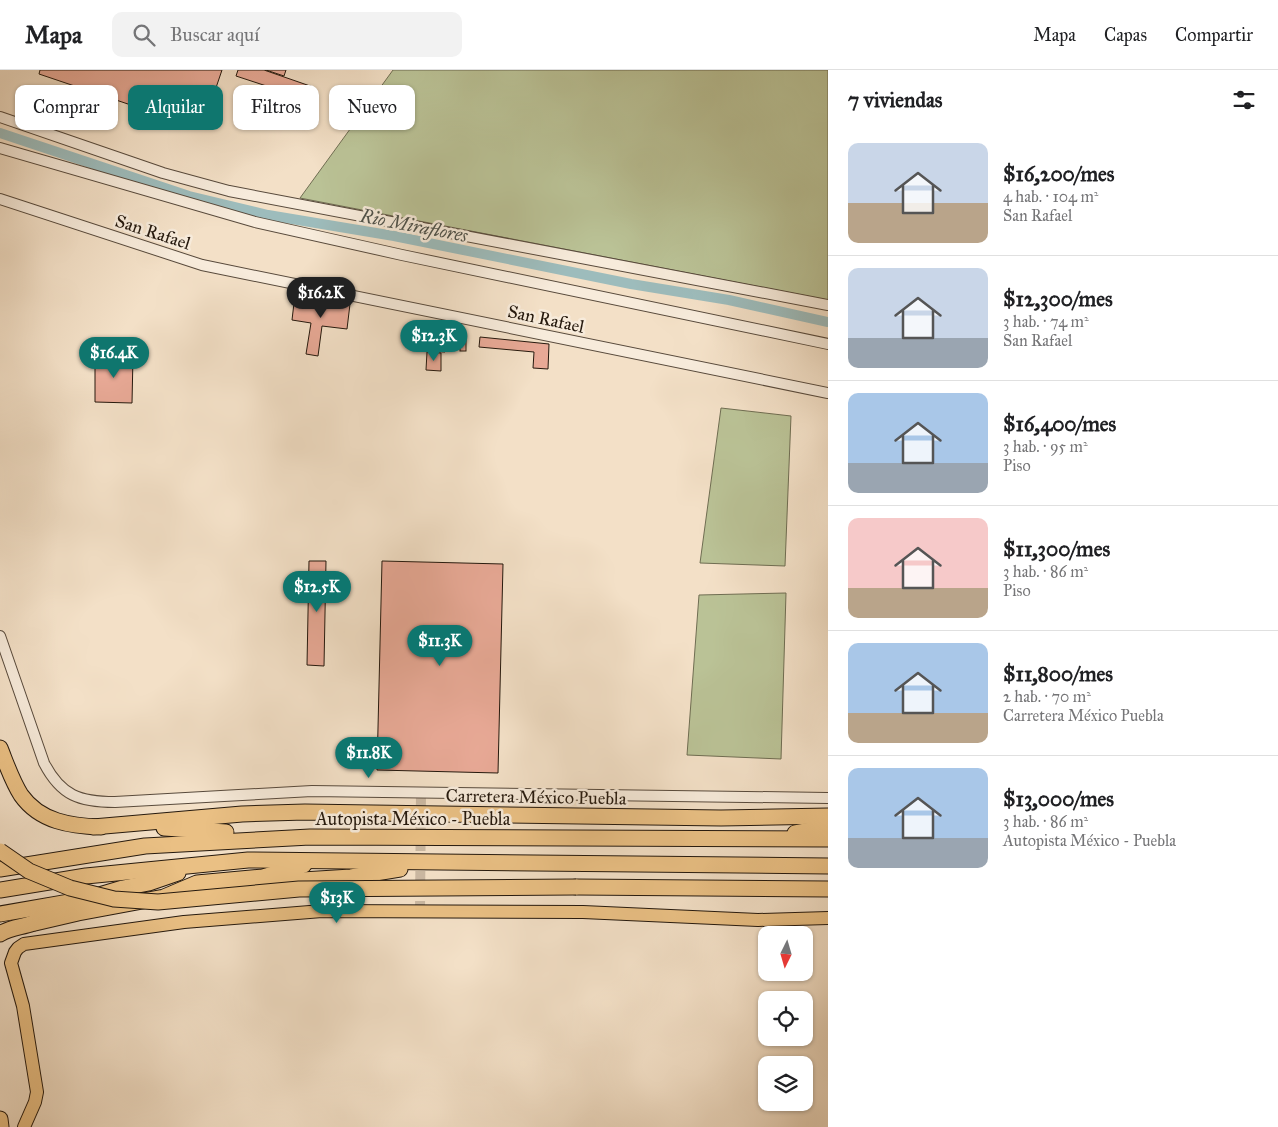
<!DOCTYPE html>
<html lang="es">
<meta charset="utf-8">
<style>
body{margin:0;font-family:"IM FELL Great Primer",serif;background:#f2f2f2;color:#202124;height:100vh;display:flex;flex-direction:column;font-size:19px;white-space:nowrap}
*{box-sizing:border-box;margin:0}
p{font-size:16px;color:#757577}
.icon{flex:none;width:28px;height:28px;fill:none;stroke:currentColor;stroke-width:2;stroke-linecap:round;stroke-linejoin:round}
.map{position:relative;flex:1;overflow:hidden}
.side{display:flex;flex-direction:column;background:#fff;width:450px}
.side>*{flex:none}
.banner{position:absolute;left:15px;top:15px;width:475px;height:45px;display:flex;gap:10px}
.needle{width:32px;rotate:185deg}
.buttons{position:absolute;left:758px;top:856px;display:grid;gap:10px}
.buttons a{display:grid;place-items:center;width:55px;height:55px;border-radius:10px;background:#fff;box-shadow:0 1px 4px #0004;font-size:25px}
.price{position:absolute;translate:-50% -42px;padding:0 11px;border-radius:18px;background:#0f766e;color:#fff;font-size:16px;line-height:32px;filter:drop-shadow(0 1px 2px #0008)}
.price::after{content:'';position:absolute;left:50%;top:30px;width:15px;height:11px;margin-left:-8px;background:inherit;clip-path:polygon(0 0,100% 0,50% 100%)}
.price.current{background:#222;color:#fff}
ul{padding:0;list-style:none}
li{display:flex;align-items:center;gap:15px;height:125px;padding:0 20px}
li+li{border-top:1px solid #e0e0e0}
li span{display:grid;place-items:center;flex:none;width:140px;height:100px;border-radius:10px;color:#555}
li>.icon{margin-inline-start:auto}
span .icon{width:60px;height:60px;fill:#fffc;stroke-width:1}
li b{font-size:21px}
h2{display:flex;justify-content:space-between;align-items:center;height:60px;padding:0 20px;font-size:21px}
.tag{padding:0 18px;border-radius:10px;background:#fff;box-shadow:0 1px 4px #0004;font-size:18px;line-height:45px}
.tag.current{background:#0f766e;color:#fff}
header{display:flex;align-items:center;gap:30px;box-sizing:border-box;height:70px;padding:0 25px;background:#fff;border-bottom:1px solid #e0e0e0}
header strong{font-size:24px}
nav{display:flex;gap:28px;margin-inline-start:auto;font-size:18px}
.search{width:350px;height:45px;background:#f2f2f2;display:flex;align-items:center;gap:12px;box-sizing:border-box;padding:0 18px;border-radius:10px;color:#757577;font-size:19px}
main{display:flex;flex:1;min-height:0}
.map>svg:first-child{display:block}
.green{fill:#bac296;stroke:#6f6d52}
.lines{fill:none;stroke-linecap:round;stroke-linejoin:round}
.canal{stroke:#9dbcbc;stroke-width:10}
.building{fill:#e8a996;stroke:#24180d}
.minor-tunnel{stroke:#cab8a2;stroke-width:10;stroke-dasharray:10 5;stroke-linecap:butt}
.minor-casing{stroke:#584a3c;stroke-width:12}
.major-casing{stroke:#24180d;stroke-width:14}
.highway-casing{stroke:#24180d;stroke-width:17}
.minor{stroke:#f7ebdb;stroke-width:10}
.major{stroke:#eac084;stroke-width:12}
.highway{stroke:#eac084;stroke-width:15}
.highway-bridge-casing{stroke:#24180d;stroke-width:17;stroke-linecap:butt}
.highway-bridge{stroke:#eac084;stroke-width:15}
.labels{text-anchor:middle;stroke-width:5;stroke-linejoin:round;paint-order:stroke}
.street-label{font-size:18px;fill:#24180d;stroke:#f7ebdb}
.water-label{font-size:19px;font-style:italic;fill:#4e514a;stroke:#f7ebdb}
</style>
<header>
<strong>Mapa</strong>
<div class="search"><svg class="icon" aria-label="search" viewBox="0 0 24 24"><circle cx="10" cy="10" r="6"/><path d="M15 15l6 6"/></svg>Buscar aquí</div>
<nav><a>Mapa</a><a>Capas</a><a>Compartir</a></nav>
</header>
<main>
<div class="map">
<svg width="828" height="1057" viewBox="0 0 828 1057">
<rect width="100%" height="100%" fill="#f3e0c7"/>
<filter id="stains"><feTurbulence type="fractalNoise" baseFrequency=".004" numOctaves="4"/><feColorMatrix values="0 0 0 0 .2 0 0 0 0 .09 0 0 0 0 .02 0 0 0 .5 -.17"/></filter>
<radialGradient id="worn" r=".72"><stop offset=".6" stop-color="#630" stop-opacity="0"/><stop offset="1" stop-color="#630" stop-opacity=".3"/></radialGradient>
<g class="green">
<path d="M 393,0 L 828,0 L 828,230 L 300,128 Z"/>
<path d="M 721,338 L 791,346 L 785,496 L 700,493 Z"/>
<path d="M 786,523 L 781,689 L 687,685 L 699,525 Z"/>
</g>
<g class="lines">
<path class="canal" d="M 0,63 L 189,126 L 268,145 L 394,166 L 631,214 L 729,230 L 828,252"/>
</g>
<g class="building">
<path d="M 40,0 L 222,0 L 202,59 L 39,4 Z"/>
<path d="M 238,0 L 264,0 L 313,17 L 309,30 L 236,6 Z"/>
<path d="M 266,0 L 286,0 L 284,6 Z"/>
<path d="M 309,228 L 350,234 L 347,259 L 322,256 L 318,286 L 306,284 L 311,253 L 292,250 L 294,233 L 309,236 Z"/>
<path d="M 426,265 L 445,266 L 445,282 L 426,281 Z"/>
<rect x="460" y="267" width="6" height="14"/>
<path d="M 480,267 L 549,274 L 548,299 L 533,298 L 534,282 L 479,277 Z"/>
<path d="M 427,282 L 441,283 L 441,301 L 426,300 Z"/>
<path d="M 95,285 L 133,286 L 132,333 L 95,332 Z"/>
<path d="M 309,491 L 326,491 L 324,596 L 307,595 Z"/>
<path d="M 382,491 L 503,494 L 498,703 L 377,700 Z"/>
</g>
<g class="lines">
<path class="minor-tunnel" d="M 420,841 L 421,722"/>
<g class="minor-casing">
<g id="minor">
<path d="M 0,47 L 163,103 L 229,121 L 828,235"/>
<path d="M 0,78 L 255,152 L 402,185 L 828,274"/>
<path d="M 0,129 L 202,195 L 828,323"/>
<path d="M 0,566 L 44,693 C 61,726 80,732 115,732 L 312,721 L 828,728"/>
</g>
</g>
<g class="major-casing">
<path id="major" d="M 24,1057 L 35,1032 L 37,1022 L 23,936 L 11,893 L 15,882 L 18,878 L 24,874 L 184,852 L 322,841 L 583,842 L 758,850 L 828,848"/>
</g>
<g class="highway-casing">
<g id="highway">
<path d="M 0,678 C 6,693 12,711 21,725 C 40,752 71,756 101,757"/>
<path d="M 93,757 L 242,744 L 305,742 L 721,748 L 828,746"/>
<path d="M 164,758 L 226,762"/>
<path d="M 795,763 L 828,757"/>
<path d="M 0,799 L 145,776 L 310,767 L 828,769"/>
<path d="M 267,815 L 286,811 L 351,807 L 400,799"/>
<path d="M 576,817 L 828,819"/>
<path d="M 0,820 L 86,806 L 248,790 L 828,796"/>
<path d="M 0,844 L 86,829 L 123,818 L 149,813 L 178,803"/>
<path d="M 35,853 L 78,843 L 164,827 L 197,813 L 263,807 L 304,795"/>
<path d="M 0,864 C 13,855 30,858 42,848"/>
<path d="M 0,1049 L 1,1057"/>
</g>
</g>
<use href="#minor" class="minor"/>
<use href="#major" class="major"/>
<use href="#highway" class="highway"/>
<g class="highway-bridge-casing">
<path id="highway-bridge" d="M 0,781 L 29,801 L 70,818 L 114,829 L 158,832 L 299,819 L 576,817"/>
</g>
<use href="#highway-bridge" class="highway-bridge"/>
</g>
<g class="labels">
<g class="street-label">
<text transform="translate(153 162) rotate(18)" y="6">San Rafael</text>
<text transform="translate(546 249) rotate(12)" y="6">San Rafael</text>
<text transform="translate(536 727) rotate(1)" y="6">Carretera México Puebla</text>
<text x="413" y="755">Autopista México - Puebla</text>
</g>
<g class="water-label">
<text transform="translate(414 155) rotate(11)" y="7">Rio Miraflores</text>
</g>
</g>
<rect width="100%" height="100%" filter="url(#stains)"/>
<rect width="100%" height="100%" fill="url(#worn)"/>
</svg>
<div class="buttons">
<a><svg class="needle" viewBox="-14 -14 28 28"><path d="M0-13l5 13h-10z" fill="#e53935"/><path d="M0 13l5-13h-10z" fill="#757577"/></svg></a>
<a><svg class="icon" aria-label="locate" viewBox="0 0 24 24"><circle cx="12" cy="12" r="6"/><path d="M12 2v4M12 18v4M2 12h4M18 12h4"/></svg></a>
<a><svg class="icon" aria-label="layers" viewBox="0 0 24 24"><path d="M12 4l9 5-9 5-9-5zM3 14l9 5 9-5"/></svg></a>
</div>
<b class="price current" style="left:321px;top:249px">$16.2K</b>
<b class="price" style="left:434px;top:292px">$12.3K</b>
<b class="price" style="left:114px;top:309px">$16.4K</b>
<b class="price" style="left:317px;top:543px">$12.5K</b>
<b class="price" style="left:440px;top:597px">$11.3K</b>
<b class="price" style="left:369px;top:709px">$11.8K</b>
<b class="price" style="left:337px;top:854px">$13K</b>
<div class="banner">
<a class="tag">Comprar</a>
<a class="tag current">Alquilar</a>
<a class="tag">Filtros</a>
<a class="tag">Nuevo</a>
</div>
</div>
<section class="side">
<h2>7 viviendas<svg class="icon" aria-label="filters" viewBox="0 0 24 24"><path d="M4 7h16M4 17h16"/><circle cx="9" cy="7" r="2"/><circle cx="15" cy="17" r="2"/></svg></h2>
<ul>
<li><span style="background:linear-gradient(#c9d6e8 60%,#b9a48a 0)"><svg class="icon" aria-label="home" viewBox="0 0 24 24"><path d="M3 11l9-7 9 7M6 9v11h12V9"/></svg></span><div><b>$16,200/mes</b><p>4 hab. · 104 m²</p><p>San Rafael</p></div></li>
<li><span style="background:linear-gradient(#c9d6e8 70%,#9aa5b1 0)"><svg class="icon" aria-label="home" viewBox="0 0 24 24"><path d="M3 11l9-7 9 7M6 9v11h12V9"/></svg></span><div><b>$12,300/mes</b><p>3 hab. · 74 m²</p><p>San Rafael</p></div></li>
<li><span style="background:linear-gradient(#a9c7e8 70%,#9aa5b1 0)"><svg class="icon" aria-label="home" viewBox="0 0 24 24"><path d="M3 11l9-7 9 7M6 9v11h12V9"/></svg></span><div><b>$16,400/mes</b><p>3 hab. · 95 m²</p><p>Piso</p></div></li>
<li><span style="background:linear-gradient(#f6c9c9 70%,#b9a48a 0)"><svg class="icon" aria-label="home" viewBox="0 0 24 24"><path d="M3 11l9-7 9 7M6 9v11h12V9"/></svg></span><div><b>$11,300/mes</b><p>3 hab. · 86 m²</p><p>Piso</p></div></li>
<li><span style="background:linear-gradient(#a9c7e8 70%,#b9a48a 0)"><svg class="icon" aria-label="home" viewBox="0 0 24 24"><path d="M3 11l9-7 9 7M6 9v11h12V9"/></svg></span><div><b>$11,800/mes</b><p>2 hab. · 70 m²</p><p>Carretera México Puebla</p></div></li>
<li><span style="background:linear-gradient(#a9c7e8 70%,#9aa5b1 0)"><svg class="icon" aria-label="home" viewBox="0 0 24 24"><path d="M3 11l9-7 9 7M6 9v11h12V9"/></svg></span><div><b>$13,000/mes</b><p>3 hab. · 86 m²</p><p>Autopista México - Puebla</p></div></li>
</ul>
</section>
</main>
